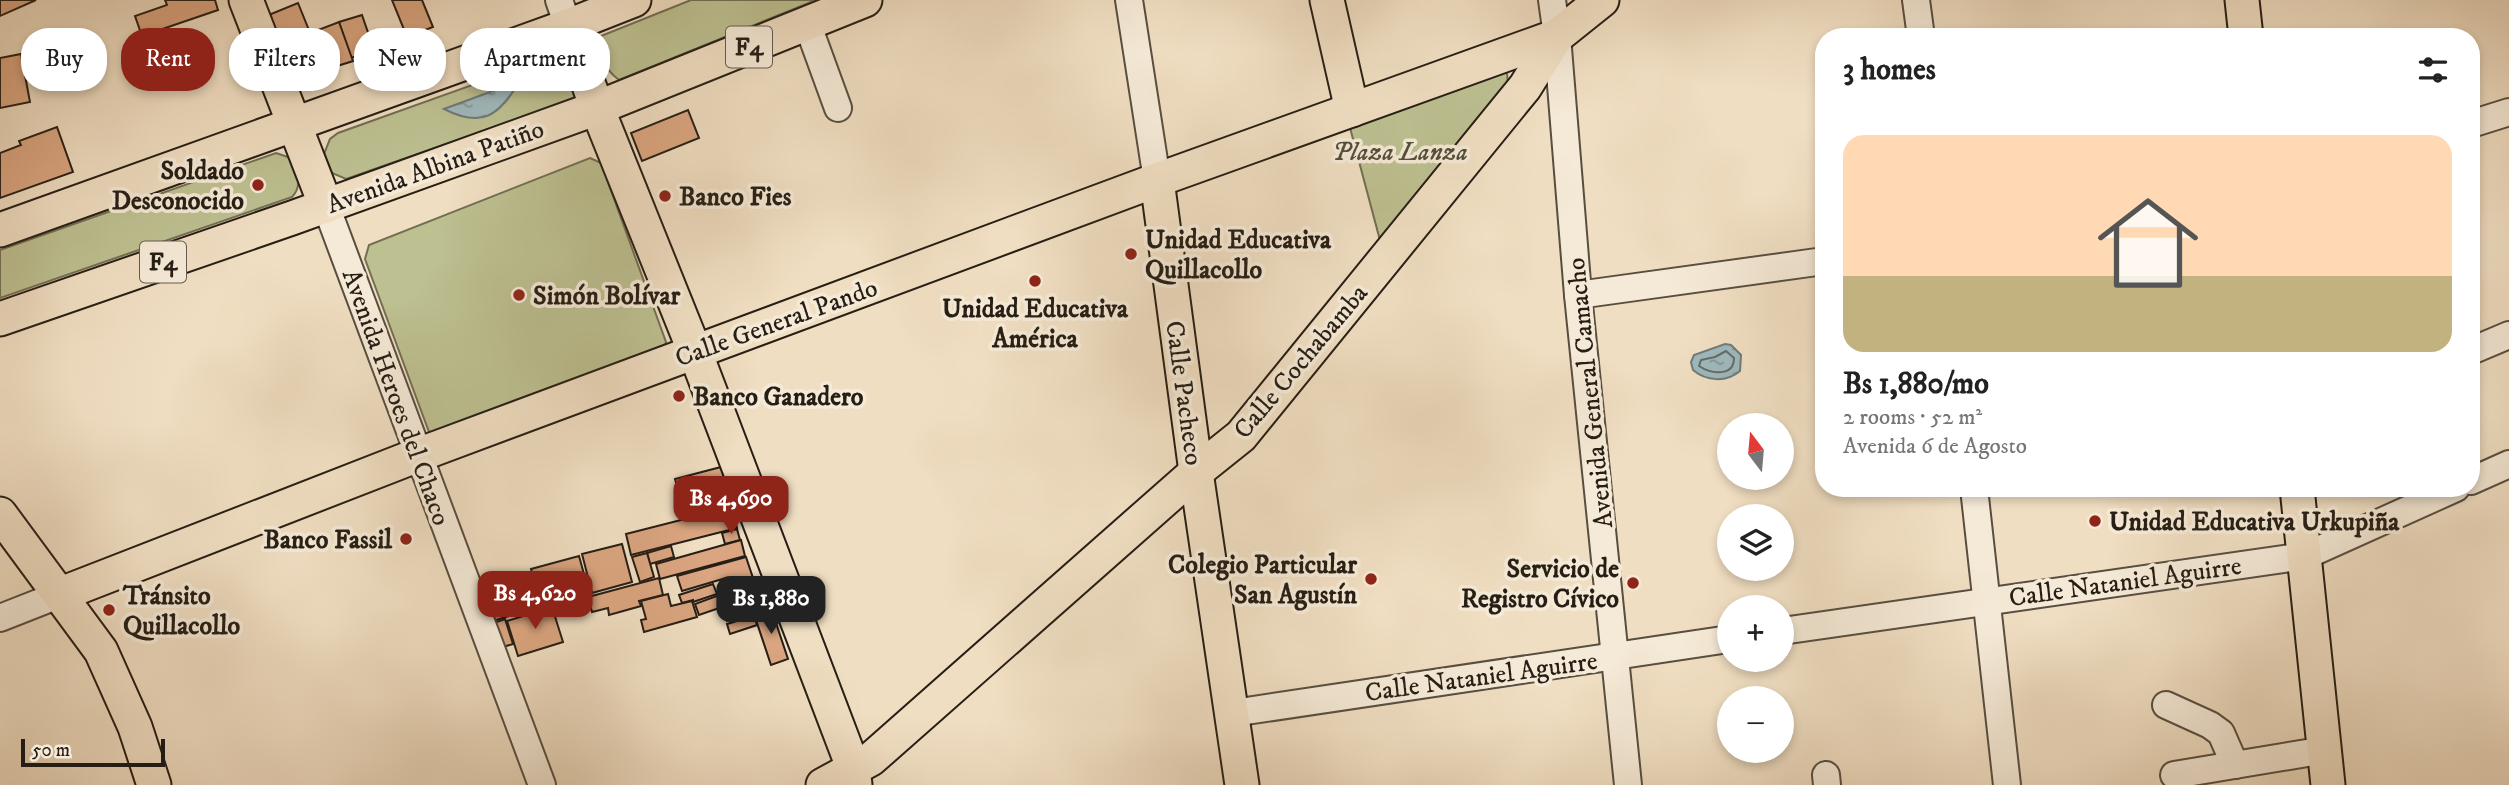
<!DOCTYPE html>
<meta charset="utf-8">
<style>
body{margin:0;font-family:"IM FELL DW Pica",serif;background:#f6f6f6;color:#222;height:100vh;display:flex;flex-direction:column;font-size:26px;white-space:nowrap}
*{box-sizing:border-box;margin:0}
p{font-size:23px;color:#767676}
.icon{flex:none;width:38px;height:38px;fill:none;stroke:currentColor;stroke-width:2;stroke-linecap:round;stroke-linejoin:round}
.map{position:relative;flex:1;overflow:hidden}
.panel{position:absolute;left:1815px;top:28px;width:665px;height:469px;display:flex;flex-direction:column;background:#fff;border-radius:28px;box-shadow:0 4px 10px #0003}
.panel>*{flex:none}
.guide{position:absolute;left:21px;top:28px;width:665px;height:63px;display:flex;gap:14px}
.needle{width:46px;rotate:344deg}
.buttons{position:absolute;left:1717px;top:413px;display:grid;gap:14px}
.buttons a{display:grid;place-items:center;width:77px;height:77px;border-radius:50%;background:#fff;box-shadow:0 4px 10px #0003;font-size:35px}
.scale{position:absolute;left:21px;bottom:18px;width:144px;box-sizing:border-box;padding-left:7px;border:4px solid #261e15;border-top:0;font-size:19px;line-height:24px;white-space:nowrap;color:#261e15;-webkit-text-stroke:5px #f5ead7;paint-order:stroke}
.price{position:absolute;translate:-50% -60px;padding:0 16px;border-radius:14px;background:#8f2418;color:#fff;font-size:23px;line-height:46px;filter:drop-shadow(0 2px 4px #0008)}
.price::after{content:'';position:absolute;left:50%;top:42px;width:21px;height:16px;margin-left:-10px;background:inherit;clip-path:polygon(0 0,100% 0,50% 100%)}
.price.selected{background:#222;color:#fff}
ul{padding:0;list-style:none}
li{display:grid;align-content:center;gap:14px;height:371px;padding:0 28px}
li+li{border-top:2px solid #e0e0e0}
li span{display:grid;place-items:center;height:217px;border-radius:21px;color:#555}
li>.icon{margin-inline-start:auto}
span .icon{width:126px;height:126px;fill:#fffc;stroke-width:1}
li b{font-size:30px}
h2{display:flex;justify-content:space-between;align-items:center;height:84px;padding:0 28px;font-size:30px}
.pill{padding:0 24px;border-radius:28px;background:#fff;box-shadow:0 4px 10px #0003;font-size:24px;line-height:63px}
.pill.selected{background:#8f2418;color:#fff}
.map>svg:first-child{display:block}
.green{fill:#bdc091;stroke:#726f53;stroke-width:2}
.water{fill:url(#water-ripples);stroke:#6f7b7a;stroke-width:2}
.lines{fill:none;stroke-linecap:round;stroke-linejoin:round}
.shore{stroke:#626c69;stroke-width:2}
.building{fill:#daa580;stroke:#261e15;stroke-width:2}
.minor-casing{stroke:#584e40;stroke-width:30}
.major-casing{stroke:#261e15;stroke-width:37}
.minor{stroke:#f5ead7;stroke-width:26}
.major{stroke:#f0dec2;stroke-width:33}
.poi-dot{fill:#8f2418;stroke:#f5ead7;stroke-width:2.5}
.labels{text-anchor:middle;stroke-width:7;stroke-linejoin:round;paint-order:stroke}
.shield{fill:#f5ead7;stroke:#645b4f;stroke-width:2}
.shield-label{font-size:24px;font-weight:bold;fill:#261e15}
.park-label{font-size:26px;font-style:italic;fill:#534f3a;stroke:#f5ead7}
.street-label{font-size:26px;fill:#261e15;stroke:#f5ead7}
.poi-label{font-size:26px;font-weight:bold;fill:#261e15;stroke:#f5ead7;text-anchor:start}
</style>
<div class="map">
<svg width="2509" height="785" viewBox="0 0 2509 785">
<defs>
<pattern id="water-ripples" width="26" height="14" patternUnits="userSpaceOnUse" patternTransform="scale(1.75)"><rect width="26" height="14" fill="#9fb9bd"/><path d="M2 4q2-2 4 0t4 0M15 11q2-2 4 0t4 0" fill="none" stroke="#819698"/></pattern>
</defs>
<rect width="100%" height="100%" fill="#f0dec2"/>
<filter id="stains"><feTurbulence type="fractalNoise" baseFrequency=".00286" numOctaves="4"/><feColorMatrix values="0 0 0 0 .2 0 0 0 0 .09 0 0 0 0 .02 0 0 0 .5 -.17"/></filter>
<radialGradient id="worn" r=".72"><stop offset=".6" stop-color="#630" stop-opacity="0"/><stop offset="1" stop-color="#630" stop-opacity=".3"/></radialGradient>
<g class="green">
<path d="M 691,0 L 816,0 L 619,80 C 603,68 599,55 601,36 Z"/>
<path d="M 559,54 L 577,98 L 346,179 L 332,173 L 324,154 L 330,139 L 338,133 Z"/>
<path d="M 1495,71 L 1507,73 L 1508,84 L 1381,244 L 1349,124 Z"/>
<path d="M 276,153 L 291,158 C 296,172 304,184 292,197 L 0,298 L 0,250 Z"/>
<path d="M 590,158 L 601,163 L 666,342 L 662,355 L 442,436 L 429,432 L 365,259 L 369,245 Z"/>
</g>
<g class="water">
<path d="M 520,81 C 499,115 483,129 444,109 Z"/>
<path d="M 1725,344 L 1731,345 L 1741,355 L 1740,371 C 1726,383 1706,381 1693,370 L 1691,362 L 1694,355 Z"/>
</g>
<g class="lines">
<path class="shore" d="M 1726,351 L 1734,358 C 1734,377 1711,374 1699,366 L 1701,360 L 1715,357 Z"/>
</g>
<g class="building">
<path d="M 0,0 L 36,0 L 0,16 Z"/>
<path d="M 165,0 L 215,0 L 218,10 L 142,36 L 135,16 L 167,5 Z"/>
<path d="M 392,0 L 422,0 L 433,27 L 407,37 Z"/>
<path d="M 298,3 L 321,60 L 301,68 L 296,54 L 283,60 L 266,16 Z"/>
<path d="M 362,15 L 374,50 L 351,58 L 339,22 Z"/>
<path d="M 339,22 L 353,61 L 331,68 L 318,30 Z"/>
<path d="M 21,54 L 30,102 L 0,108 L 0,58 Z"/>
<path d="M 688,110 L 699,138 L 642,161 L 631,133 Z"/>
<path d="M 57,127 L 73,172 L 0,198 L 0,153 L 21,145 L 19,141 Z"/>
<path d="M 721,467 L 731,503 L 685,516 L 675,479 Z"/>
<path d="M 732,507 L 737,528 L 631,555 L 626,534 Z"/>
<path d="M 737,529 L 740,540 L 725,544 L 722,533 Z"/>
<path d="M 741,540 L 745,556 L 660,579 L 656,564 Z"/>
<path d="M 622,544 L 632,582 L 592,593 L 582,554 Z"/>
<path d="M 671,546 L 674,557 L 650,564 L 647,553 Z"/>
<path d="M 647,553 L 654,577 L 640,582 L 632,557 Z"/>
<path d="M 579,556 L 590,596 L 542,609 L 531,569 Z"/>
<path d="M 746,557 L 764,611 L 740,618 L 726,578 L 682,591 L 677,576 Z"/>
<path d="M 512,574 L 518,593 L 532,589 L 537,607 L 487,623 L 475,586 Z"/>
<path d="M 659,578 L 663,595 L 639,601 L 641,606 L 609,615 L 608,608 L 592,612 L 588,597 Z"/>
<path d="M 713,584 L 717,594 L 693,602 L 693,600 L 682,603 L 679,595 Z"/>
<path d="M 730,591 L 739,617 L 727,621 L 722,607 L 699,615 L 695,604 Z"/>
<path d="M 668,594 L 671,606 L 692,601 L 697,617 L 644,632 L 641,620 L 646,619 L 641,601 Z"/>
<path d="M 552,607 L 563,642 L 518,656 L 507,621 Z"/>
<path d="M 771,608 L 788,659 L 771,665 L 754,614 Z"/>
<path d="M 754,616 L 757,625 L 730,634 L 727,624 Z"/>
<path d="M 505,619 L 513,644 L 496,649 L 488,625 Z"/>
</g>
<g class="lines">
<g class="minor-casing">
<g id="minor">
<path d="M 559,0 L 568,26"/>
<path d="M 1129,0 L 1157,180"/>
<path d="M 1552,0 L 1557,36 L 1578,295 L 1628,785"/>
<path d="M 1916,0 L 1921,37"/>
<path d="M 807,23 L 838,108"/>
<path d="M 2471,124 L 2509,112"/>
<path d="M 326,206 L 542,785"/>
<path d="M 1578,295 L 1824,261"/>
<path d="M 2471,351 L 2509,335"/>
<path d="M 2471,481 L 2509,464"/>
<path d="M 1974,488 L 2007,785"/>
<path d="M 0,618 L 61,594"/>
<path d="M 1782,631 L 2305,556 L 2456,488"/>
<path d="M 2166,705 L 2210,725 L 2221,733 L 2235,765"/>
<path d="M 1233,713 L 1729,639"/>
<path d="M 1826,775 L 1827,785"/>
<path d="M 2174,775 L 2325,750"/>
</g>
</g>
<g class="major-casing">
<g id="major">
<path d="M 246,0 L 326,206"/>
<path d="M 1327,0 L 1352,110"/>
<path d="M 2242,0 L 2246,37"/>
<path d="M 568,26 L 597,108 L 695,352 L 853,767 L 855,785"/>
<path d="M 1157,180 L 1196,472 L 1242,785"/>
<path d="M 0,230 L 568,26 L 634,0"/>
<path d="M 0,319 L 292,218 L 597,108 L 865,0"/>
<path d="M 2297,488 L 2328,785"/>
<path d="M 0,514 L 101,651 L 135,727 L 154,785"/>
<path d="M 61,594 L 418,455 L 1157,180 L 1557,36"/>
<path d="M 823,785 L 871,759 L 1196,472 L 1241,436 L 1525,87 L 1557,36 L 1602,0"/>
</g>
</g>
<use href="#minor" class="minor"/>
<use href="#major" class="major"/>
</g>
<g class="poi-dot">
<circle cx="258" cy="185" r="7"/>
<circle cx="665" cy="196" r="7"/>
<circle cx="1131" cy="254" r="7"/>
<circle cx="1035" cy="281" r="7"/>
<circle cx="519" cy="295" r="7"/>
<circle cx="679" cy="396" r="7"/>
<circle cx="2095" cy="521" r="7"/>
<circle cx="406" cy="539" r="7"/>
<circle cx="1371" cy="579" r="7"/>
<circle cx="1633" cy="583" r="7"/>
<circle cx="109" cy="610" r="7"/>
</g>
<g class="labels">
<g class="shield">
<rect x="726" y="26.5" width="46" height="41" rx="5"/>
<rect x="140" y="241.5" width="46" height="41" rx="5"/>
</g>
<g class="shield-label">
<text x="749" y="55">F4</text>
<text x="163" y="270">F4</text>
</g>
<g class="park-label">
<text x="1400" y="160">Plaza Lanza</text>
</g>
<g class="street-label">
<text transform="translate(435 166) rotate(-20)" y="9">Avenida Albina Patiño</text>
<text transform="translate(776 322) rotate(-20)" y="9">Calle General Pando</text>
<text transform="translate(1300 361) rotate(-50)" y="9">Calle Cochabamba</text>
<text transform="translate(1185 393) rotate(82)" y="9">Calle Pacheco</text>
<text transform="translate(1589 393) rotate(-96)" y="9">Avenida General Camacho</text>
<text transform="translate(397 397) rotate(70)" y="9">Avenida Heroes del Chaco</text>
<text transform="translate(2125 581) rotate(-8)" y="9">Calle Nataniel Aguirre</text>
<text transform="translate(1481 676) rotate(-8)" y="9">Calle Nataniel Aguirre</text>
</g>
<g class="poi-label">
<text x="244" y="179" text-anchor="end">Soldado<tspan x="244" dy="30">Desconocido</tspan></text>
<text x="679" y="205">Banco Fies</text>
<text x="1145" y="248">Unidad Educativa<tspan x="1145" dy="30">Quillacollo</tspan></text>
<text x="533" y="304">Simón Bolívar</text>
<text x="1035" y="317" text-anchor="middle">Unidad Educativa<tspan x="1035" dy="30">América</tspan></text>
<text x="693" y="405">Banco Ganadero</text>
<text x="2109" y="530">Unidad Educativa Urkupiña</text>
<text x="392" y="548" text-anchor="end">Banco Fassil</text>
<text x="1357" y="573" text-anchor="end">Colegio Particular<tspan x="1357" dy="30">San Agustín</tspan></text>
<text x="1619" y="577" text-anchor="end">Servicio de<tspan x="1619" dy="30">Registro Cívico</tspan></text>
<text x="123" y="604">Tránsito<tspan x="123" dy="30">Quillacollo</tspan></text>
</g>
</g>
<rect width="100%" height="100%" filter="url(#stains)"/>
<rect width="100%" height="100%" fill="url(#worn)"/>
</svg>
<div class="buttons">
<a><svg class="needle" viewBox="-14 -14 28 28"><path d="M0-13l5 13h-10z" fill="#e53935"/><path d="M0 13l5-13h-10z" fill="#767676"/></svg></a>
<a><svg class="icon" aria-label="layers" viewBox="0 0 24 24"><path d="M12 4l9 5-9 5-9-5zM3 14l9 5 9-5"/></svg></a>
<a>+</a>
<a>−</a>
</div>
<div class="scale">50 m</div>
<b class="price" style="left:731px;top:536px">Bs 4,690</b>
<b class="price" style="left:535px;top:631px">Bs 4,620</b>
<b class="price selected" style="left:771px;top:636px">Bs 1,880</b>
<div class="guide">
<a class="pill">Buy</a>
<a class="pill selected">Rent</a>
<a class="pill">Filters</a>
<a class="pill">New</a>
<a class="pill">Apartment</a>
</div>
<section class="panel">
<h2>3 homes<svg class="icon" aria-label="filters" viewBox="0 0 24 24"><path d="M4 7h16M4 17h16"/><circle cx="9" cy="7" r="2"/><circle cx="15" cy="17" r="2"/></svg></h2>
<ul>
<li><span style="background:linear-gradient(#ffd9b3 65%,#c2b280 0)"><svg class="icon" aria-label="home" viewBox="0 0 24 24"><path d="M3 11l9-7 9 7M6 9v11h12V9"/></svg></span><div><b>Bs 1,880/mo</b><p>2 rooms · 52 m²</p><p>Avenida 6 de Agosto</p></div></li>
</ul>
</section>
</div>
